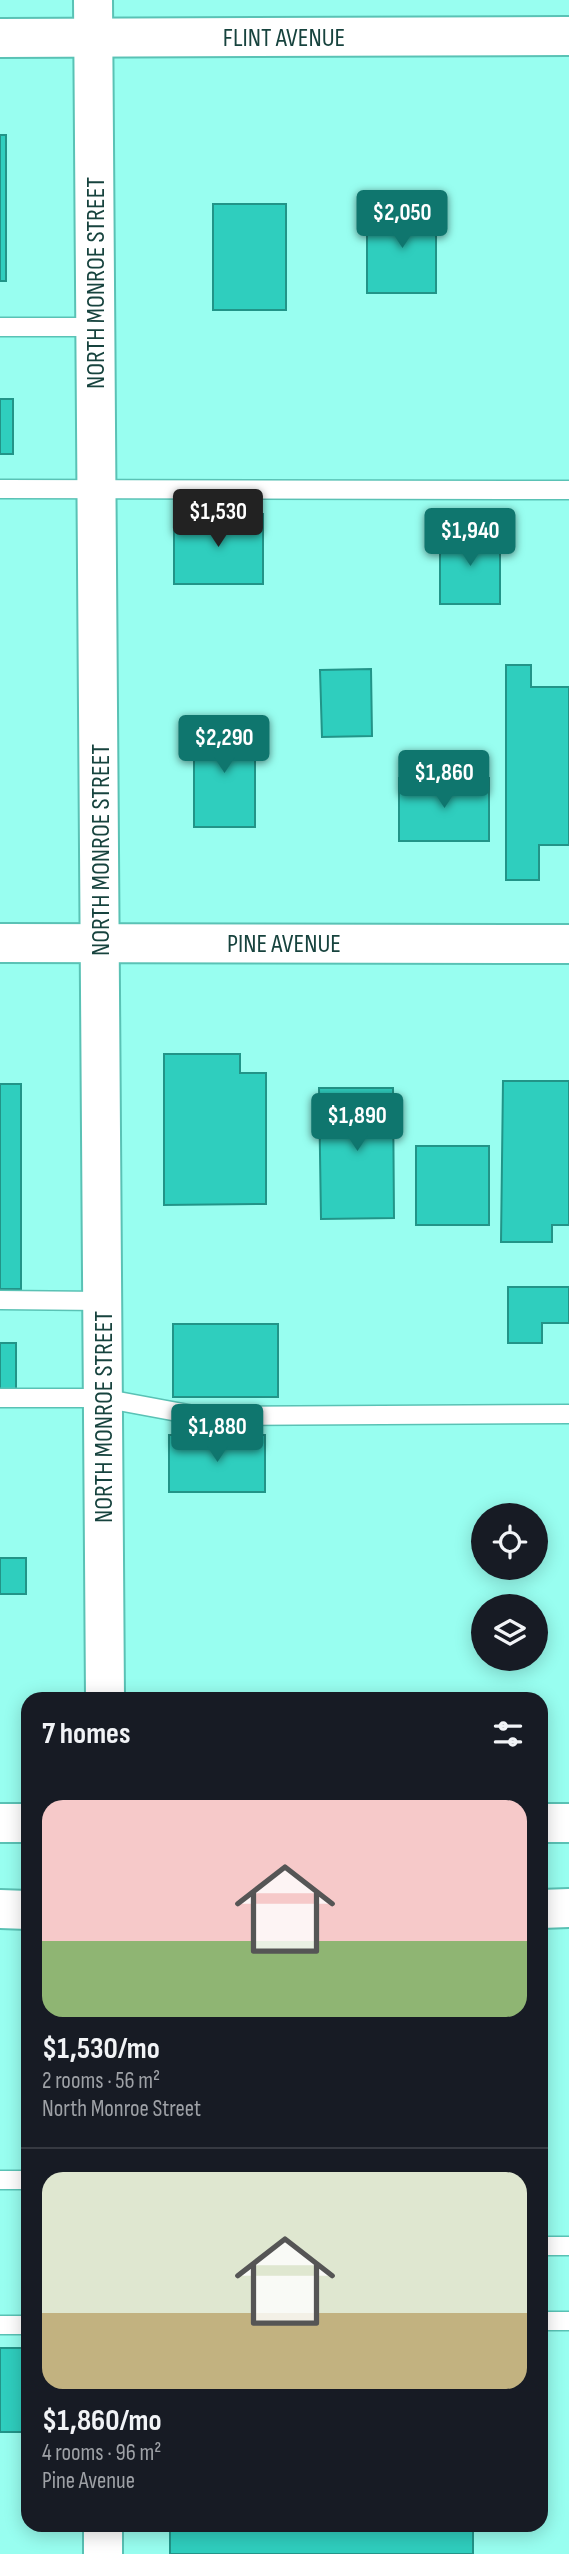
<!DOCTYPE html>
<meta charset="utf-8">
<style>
body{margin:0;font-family:"Sofia Sans Condensed",sans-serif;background:#20242c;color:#f1f3f6;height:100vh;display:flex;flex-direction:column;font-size:26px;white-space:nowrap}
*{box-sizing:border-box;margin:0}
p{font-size:23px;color:#9ea1a6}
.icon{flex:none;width:38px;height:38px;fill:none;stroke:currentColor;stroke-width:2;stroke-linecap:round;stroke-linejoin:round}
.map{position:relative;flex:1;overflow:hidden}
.details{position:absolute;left:21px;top:1692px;width:527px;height:840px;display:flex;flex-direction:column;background:#171b24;border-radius:21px;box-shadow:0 4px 18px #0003}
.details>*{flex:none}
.fabs{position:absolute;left:471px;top:1503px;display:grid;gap:14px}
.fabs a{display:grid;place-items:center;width:77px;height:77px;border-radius:50%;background:#171b24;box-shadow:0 4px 18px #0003;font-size:35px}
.price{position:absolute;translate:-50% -60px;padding:0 16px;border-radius:7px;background:#0f766e;color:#fff;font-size:23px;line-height:46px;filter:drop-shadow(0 2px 4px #0008)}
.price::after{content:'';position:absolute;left:50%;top:42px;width:21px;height:16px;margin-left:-10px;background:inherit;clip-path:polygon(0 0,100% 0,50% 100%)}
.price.active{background:#222;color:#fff}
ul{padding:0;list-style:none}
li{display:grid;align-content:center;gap:14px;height:371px;padding:0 21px}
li+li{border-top:2px solid #363941}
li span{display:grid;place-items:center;height:217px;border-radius:21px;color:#555}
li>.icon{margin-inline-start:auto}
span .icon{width:126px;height:126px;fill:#fffc;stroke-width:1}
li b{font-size:30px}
h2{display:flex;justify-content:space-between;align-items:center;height:84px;padding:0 21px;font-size:30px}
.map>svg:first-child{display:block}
.building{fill:#2fcebe;stroke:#229488;stroke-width:2}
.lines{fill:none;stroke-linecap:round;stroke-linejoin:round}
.lane-casing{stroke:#5ac2b5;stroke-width:21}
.secondary-casing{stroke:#5ac2b5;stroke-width:42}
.lane{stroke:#fff;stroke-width:18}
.secondary{stroke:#fff;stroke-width:38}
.labels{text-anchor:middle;stroke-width:6;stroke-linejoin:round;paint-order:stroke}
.street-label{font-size:26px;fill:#17433e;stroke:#fff}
</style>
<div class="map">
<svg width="569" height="2554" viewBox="0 0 569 2554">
<rect width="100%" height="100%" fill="#98fef0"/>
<g class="building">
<rect x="0" y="135" width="6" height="146"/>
<rect x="213" y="204" width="73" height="106"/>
<rect x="367" y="206" width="69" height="87"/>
<rect x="0" y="399" width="13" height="55"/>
<rect x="174" y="514" width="89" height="70"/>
<rect x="440" y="532" width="60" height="72"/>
<path d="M 506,665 L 531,665 L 531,687 L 569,687 L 569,845 L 539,845 L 539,880 L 506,880 Z"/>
<path d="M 371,669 L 372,736 L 322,737 L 320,670 Z"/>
<rect x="194" y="723" width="61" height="104"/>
<rect x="399" y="778" width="90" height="63"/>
<path d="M 164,1054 L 240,1054 L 240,1073 L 266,1073 L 266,1204 L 164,1205 Z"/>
<path d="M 503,1081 L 569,1081 L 569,1225 L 552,1225 L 552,1242 L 501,1242 Z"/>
<rect x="0" y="1084" width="21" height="205"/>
<path d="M 319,1088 L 393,1088 L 394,1218 L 321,1219 Z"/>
<rect x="416" y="1146" width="73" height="79"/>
<path d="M 508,1287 L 569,1287 L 569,1323 L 542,1323 L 542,1343 L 508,1343 Z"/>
<rect x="173" y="1324" width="105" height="73"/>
<rect x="0" y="1343" width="16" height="55"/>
<rect x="169" y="1435" width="96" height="57"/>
<rect x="0" y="1558" width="26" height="36"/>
<rect x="0" y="2348" width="26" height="84"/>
<rect x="170" y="2525" width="303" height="29"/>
</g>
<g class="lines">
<g class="lane-casing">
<g id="lane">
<path d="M 0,327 L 95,327"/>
<path d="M 0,489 L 569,490"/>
<path d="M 0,1300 L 102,1301"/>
<path d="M 0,1398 L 102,1398 L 199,1416 L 569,1414"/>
<path d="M 0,2180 L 28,2180"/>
<path d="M 541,2246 L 569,2246"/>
<path d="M 541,2321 L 569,2321"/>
<path d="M 0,2325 L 28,2325"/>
</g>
</g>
<g class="secondary-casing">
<g id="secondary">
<path d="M 93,0 L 105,1699"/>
<path d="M 0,38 L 569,36"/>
<path d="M 0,943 L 569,944"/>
<path d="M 0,1823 L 28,1823"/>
<path d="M 541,1823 L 569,1823"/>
<path d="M 0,1909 L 28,1910"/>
<path d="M 541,1909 L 569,1908"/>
<path d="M 103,2554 L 103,2525"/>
</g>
</g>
<use href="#lane" class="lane"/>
<use href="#secondary" class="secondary"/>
</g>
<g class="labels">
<g class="street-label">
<text x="284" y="46">FLINT AVENUE</text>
<text transform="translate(95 283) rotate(-90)" y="9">NORTH MONROE STREET</text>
<text transform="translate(100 850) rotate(-90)" y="9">NORTH MONROE STREET</text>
<text x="284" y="952">PINE AVENUE</text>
<text transform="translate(103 1417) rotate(-90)" y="9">NORTH MONROE STREET</text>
</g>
</g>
</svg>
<div class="fabs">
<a><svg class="icon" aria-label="locate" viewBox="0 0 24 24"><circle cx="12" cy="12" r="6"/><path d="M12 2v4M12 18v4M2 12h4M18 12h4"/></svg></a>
<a><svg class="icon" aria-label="layers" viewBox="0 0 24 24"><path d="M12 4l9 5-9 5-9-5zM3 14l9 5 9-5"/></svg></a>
</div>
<b class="price" style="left:402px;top:250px">$2,050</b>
<b class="price active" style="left:218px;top:549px">$1,530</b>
<b class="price" style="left:470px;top:568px">$1,940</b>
<b class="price" style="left:224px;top:775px">$2,290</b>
<b class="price" style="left:444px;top:810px">$1,860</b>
<b class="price" style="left:357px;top:1153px">$1,890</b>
<b class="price" style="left:217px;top:1464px">$1,880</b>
<section class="details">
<h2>7 homes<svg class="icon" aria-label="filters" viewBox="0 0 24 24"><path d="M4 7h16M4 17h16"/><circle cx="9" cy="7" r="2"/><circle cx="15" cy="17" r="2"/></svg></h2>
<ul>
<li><span style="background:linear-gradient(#f6c9c9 65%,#8fb573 0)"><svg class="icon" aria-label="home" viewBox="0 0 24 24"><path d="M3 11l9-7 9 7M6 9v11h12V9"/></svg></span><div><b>$1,530/mo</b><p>2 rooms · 56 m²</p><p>North Monroe Street</p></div></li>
<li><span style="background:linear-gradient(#dfe7d0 65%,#c2b280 0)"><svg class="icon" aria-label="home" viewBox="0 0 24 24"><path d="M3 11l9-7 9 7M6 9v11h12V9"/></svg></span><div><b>$1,860/mo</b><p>4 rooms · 96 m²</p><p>Pine Avenue</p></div></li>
</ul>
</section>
</div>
